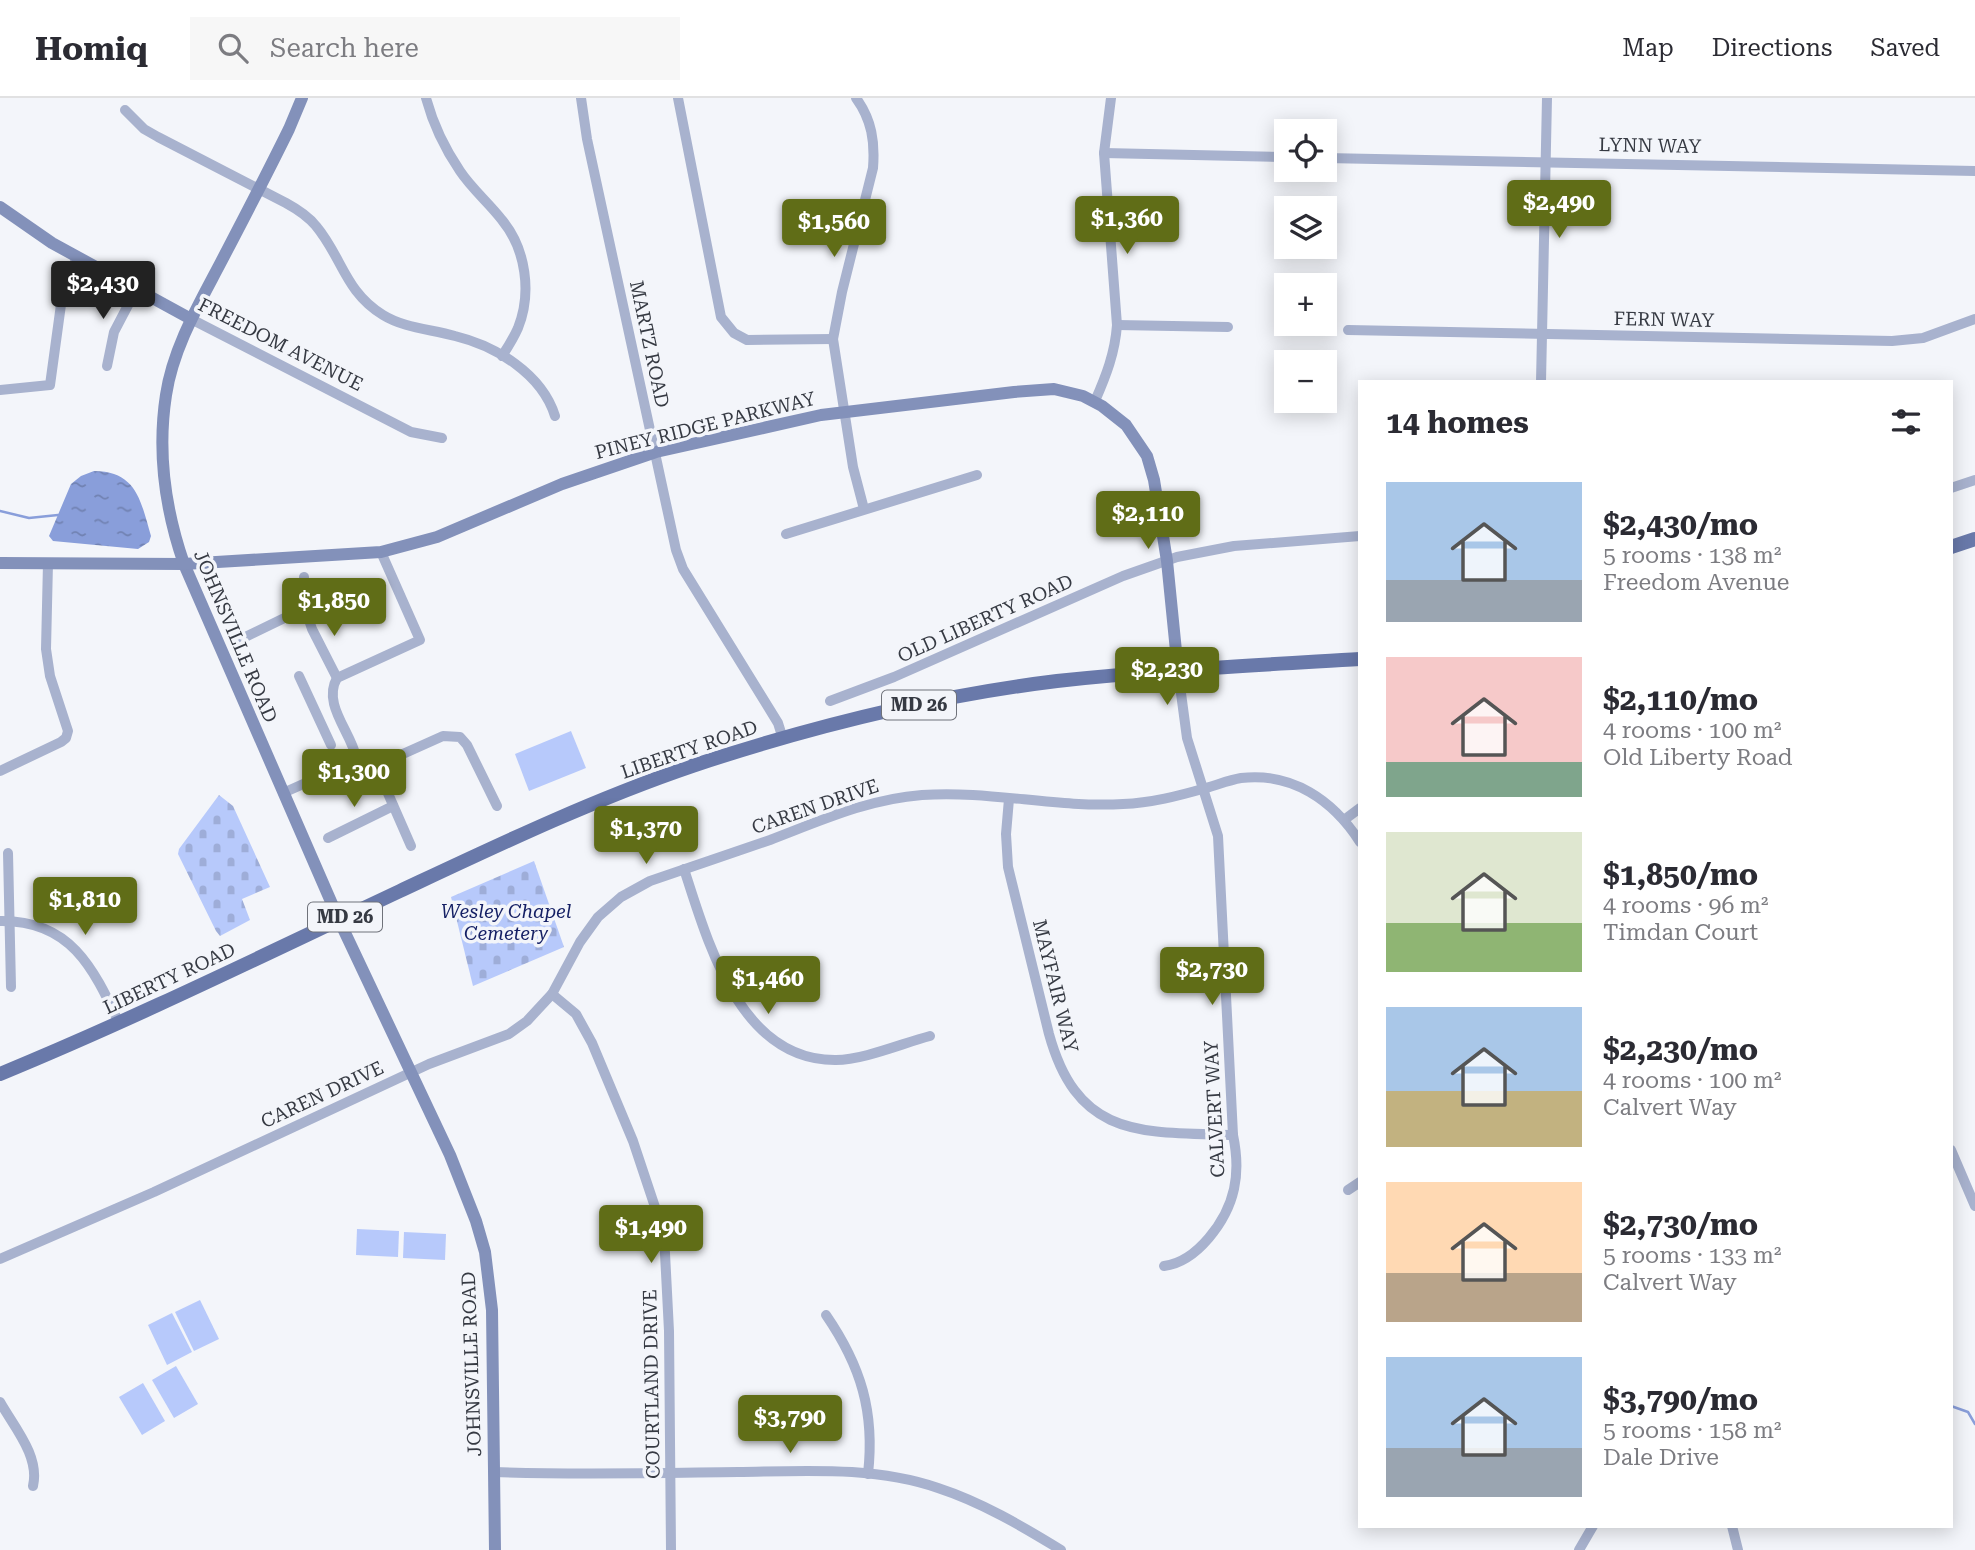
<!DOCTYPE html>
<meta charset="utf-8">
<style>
body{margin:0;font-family:"Roboto Serif",serif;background:#f7f7f7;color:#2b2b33;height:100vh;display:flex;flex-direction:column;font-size:26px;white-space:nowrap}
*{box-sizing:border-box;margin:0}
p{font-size:23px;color:#7c7c81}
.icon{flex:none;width:38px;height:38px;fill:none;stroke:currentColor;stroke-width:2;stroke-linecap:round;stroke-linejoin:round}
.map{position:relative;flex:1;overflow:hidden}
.panel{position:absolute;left:1358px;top:282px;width:595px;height:1148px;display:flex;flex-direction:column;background:#fff;border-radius:0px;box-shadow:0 4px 18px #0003}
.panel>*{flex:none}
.tools{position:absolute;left:1274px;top:21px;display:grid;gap:14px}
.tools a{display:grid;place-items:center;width:63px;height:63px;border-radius:0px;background:#fff;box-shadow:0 4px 18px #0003;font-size:35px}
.price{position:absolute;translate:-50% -60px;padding:0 16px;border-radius:7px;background:#606d17;color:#fff;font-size:23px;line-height:46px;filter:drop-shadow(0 2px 4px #0008)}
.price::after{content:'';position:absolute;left:50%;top:42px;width:21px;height:16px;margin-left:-10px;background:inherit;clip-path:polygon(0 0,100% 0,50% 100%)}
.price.selected{background:#222;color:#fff}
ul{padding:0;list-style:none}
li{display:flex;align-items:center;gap:21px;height:175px;padding:0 28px}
li span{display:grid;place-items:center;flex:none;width:196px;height:140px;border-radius:0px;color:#555}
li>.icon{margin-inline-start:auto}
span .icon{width:84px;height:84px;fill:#fffc;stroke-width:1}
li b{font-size:30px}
h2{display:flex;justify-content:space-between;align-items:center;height:84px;padding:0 28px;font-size:30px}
header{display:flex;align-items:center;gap:42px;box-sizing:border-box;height:98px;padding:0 35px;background:#fff;border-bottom:2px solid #e1e1e2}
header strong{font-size:33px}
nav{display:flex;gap:38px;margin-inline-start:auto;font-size:24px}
.search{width:490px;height:63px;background:#f7f7f7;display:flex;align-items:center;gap:18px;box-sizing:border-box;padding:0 24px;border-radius:0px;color:#7c7c81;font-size:26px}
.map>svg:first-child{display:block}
.cemetery{fill:url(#cemetery-stones)}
.park{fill:#b7c9fb}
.water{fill:url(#water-ripples)}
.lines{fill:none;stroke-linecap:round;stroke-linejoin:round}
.stream{stroke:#899eda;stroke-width:2.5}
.street{stroke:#a8b2ce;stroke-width:10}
.secondary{stroke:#8391ba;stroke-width:12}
.primary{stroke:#6979aa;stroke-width:14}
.labels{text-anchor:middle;stroke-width:7;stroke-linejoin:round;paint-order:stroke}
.shield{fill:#f3f5fa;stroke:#6f727a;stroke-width:2}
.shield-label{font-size:18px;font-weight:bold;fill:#363a43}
.street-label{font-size:19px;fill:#363a43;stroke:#f3f5fa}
.park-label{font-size:19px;font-style:italic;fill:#141f64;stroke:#f3f5fa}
</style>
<header>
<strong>Homiq</strong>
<div class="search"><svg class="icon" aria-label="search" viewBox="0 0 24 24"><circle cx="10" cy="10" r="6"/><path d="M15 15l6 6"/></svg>Search here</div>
<nav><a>Map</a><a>Directions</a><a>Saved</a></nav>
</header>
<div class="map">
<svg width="1975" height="1452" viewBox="0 0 1975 1452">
<defs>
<pattern id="cemetery-stones" width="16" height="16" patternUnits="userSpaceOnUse" patternTransform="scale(1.75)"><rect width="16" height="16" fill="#b7c9fb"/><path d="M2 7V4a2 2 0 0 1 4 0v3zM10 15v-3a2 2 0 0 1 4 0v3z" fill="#9eadd8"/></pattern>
<pattern id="water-ripples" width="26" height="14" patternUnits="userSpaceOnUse" patternTransform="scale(1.75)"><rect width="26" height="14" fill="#899eda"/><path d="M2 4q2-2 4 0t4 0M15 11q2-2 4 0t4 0" fill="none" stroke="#7182b2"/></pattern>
</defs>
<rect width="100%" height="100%" fill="#f3f5fa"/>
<g class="cemetery">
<path d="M 219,697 L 233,708 L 270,789 L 242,801 L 250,822 L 220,838 L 216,833 L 178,756 L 179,751 Z"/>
<path d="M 534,763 L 564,849 L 473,888 L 451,799 Z"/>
</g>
<g class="park">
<path d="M 571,633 L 586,670 L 529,693 L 515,656 Z"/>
<path d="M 357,1131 L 399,1133 L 398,1159 L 356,1157 Z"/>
<path d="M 404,1134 L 446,1136 L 445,1162 L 403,1160 Z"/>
<path d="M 200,1202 L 219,1241 L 194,1253 L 175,1214 Z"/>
<path d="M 172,1215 L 192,1254 L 167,1267 L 148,1227 Z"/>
<path d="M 176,1268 L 198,1306 L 174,1320 L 152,1282 Z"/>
<path d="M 143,1285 L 165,1323 L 142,1337 L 119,1299 Z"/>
</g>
<path class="water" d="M 94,373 C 137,373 141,404 151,438 L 149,444 L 138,451 L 53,443 L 49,438 L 71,386 L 81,378 Z"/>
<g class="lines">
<g class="stream">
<path d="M 0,413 L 29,420 L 58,417"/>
<path d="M 1951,1308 L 1968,1314 L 1975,1326"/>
</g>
<g class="street">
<path d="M 426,0 C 433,26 445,51 460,73 C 472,91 489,105 502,122 C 526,151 532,195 518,230 C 514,239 508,249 502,258"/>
<path d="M 581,0 L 587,41 L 676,452 L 683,471 L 778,625 L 783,641"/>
<path d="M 678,0 L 721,219 L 734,235 L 747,242 L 833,241"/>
<path d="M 856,0 C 872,22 875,44 873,70 L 842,194 L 833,241 L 853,369 L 864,411"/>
<path d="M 125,12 L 144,31 L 158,39 L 286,105 C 297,111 308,118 316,128 C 342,159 345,194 383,217 C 404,230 430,231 455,238 C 496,248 542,276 555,318"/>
<path d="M 1104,55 L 1286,59"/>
<path d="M 1325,60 L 1975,73"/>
<path d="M 191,221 L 411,334 L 442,340"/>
<path d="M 1117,227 L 1228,229"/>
<path d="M 1348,232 L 1892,243 L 1923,240 L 1975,221"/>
<path d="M 107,268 L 114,234 L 136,192"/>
<path d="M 1541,284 L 1547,0"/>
<path d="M 0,292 L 50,287 L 63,192 L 77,159"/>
<path d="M 1095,303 C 1106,278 1115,255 1117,227 L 1104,55 L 1111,0"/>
<path d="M 1951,390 L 1975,382"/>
<path d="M 786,436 L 977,377"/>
<path d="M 304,479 L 305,510 L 312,531 L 337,580"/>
<path d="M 237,543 L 305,510"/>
<path d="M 299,578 L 331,647"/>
<path d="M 830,603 L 894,579 L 1123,478 L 1177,459 L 1234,448 L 1360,438"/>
<path d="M 356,659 C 351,634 322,606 337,580 L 420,542 L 381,454"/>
<path d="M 356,659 L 376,668 L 411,748"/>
<path d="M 376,668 L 443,638 L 460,639 L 467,647 L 497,708"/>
<path d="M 0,673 L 61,644 L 66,640 L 68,633 L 50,578 L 46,551 L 48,465"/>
<path d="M 283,695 L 353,664 L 356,659"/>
<path d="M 1009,701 L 1006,736 L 1008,769 L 1049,936 C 1078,1041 1141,1034 1233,1037"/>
<path d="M 1344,722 L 1360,710"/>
<path d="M 328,740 L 393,708"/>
<path d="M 8,755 L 11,889"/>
<path d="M 684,771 C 708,845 740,963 836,962 C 863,962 903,945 930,938"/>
<path d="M 0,823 C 70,822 93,869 119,925"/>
<path d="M 552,896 L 576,916 L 592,945 L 633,1043 L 664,1136 L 669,1233 L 671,1452"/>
<path d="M 1951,1052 L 1975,1108"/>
<path d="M 1348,1092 L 1360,1084"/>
<path d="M 0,1161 L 154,1094 L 429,966 L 509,936 L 527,923 L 552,896 L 580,844 L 598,819 L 621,799 L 650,783 C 690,769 730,756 770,742 C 820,723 868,701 922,697 C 988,692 1056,710 1123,706 C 1151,705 1178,698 1206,690 C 1217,687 1229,682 1241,680 C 1292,674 1333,702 1360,744"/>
<path d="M 1164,1168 C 1197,1164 1227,1123 1234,1091 C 1238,1073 1237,1056 1233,1037 L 1218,738 L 1187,640 L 1178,573"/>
<path d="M 826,1217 C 861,1268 875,1314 868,1376"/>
<path d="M 0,1304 C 14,1329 40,1358 33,1388"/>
<path d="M 494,1374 C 575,1377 657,1375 738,1374 C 805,1373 874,1368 938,1390 C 981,1404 1022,1428 1061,1452"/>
<path d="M 1732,1428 L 1738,1452"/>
<path d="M 1579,1452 L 1593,1428"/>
</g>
<g class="secondary">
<path d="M 302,0 L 289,31 C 267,76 244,120 221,164 C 199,206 173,250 166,297 C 157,355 165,411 184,466 L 339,822 L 450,1057 L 476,1123 L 485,1154 L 492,1212 L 495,1452"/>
<path d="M 0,109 L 52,145 L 191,221"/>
<path d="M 0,465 L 184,466 L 381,454 L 437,439 L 562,386 L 656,354 L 821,317 L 1014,294 L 1054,291 L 1083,298 L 1102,308 L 1126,327 L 1147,358 L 1154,382 L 1167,463 L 1178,573"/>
</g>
<g class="primary">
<path d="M 1951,449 L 1975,441"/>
<path d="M 0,976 C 136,920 268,855 400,793 C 496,748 592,702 692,668 C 810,629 934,598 1057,583 C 1158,572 1259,567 1360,561"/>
</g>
</g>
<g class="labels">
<g class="shield">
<rect x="882" y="592.5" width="74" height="29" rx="5"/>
<rect x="308" y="804.5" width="74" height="29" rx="5"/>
</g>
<g class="shield-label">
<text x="919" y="613">MD 26</text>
<text x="345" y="825">MD 26</text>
</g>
<g class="street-label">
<text transform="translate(1650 47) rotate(1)" y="7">LYNN WAY</text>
<text transform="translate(1664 221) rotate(1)" y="7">FERN WAY</text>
<text transform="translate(281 246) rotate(27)" y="7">FREEDOM AVENUE</text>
<text transform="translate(650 246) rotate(78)" y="7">MARTZ ROAD</text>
<text transform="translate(705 327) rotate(-14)" y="7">PINEY RIDGE PARKWAY</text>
<text transform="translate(985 520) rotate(-24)" y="7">OLD LIBERTY ROAD</text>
<text transform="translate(236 538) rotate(67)" y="7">JOHNSVILLE ROAD</text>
<text transform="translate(689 651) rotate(-19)" y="7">LIBERTY ROAD</text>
<text transform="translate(815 708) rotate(-19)" y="7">CAREN DRIVE</text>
<text transform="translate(169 880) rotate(-25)" y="7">LIBERTY ROAD</text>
<text transform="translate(1056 888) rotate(76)" y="7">MAYFAIR WAY</text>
<text transform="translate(322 996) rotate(-25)" y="7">CAREN DRIVE</text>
<text transform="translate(1214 1011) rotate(-93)" y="7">CALVERT WAY</text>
<text transform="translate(471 1266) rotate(-92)" y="7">JOHNSVILLE ROAD</text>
<text transform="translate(651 1286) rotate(-91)" y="7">COURTLAND DRIVE</text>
</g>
<g class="park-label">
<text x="506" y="820">Wesley Chapel<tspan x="506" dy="22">Cemetery</tspan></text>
</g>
</g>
</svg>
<div class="tools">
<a><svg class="icon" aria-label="locate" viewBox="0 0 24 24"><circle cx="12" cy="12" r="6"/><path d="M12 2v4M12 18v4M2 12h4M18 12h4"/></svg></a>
<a><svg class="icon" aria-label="layers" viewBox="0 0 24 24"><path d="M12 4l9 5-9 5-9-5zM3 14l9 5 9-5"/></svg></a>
<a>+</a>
<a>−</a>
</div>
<b class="price" style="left:1559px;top:142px">$2,490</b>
<b class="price" style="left:1127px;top:158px">$1,360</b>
<b class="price" style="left:834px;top:161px">$1,560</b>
<b class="price selected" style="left:103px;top:223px">$2,430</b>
<b class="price" style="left:1148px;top:453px">$2,110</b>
<b class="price" style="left:334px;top:540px">$1,850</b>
<b class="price" style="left:1167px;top:609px">$2,230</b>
<b class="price" style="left:354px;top:711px">$1,300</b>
<b class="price" style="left:646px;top:768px">$1,370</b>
<b class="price" style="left:85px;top:839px">$1,810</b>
<b class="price" style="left:1212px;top:909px">$2,730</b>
<b class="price" style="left:768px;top:918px">$1,460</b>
<b class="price" style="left:651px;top:1167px">$1,490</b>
<b class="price" style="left:790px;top:1357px">$3,790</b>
<section class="panel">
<h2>14 homes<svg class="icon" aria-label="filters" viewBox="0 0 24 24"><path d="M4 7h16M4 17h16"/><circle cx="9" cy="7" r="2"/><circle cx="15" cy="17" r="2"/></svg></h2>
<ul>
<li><span style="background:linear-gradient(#a9c7e8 70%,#9aa5b1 0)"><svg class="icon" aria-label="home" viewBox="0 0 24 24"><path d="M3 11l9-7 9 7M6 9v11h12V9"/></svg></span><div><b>$2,430/mo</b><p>5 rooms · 138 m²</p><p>Freedom Avenue</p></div></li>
<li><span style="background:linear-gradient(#f6c9c9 75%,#7fa58c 0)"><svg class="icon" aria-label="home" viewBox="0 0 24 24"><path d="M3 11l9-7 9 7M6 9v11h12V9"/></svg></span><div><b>$2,110/mo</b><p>4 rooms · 100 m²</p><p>Old Liberty Road</p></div></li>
<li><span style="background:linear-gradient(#dfe7d0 65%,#8fb573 0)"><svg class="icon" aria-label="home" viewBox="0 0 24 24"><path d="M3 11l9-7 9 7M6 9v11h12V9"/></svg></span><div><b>$1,850/mo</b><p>4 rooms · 96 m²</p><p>Timdan Court</p></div></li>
<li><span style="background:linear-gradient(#a9c7e8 60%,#c2b280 0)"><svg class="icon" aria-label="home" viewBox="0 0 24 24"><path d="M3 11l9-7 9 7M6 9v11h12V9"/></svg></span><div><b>$2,230/mo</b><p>4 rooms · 100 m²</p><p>Calvert Way</p></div></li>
<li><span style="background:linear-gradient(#ffd9b3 65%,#b9a48a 0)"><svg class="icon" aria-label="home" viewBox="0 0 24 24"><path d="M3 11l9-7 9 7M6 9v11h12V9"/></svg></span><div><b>$2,730/mo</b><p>5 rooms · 133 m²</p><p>Calvert Way</p></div></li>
<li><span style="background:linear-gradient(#a9c7e8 65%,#9aa5b1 0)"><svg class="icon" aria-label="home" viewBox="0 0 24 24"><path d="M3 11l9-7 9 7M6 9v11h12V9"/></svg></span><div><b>$3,790/mo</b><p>5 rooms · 158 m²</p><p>Dale Drive</p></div></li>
</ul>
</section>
</div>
